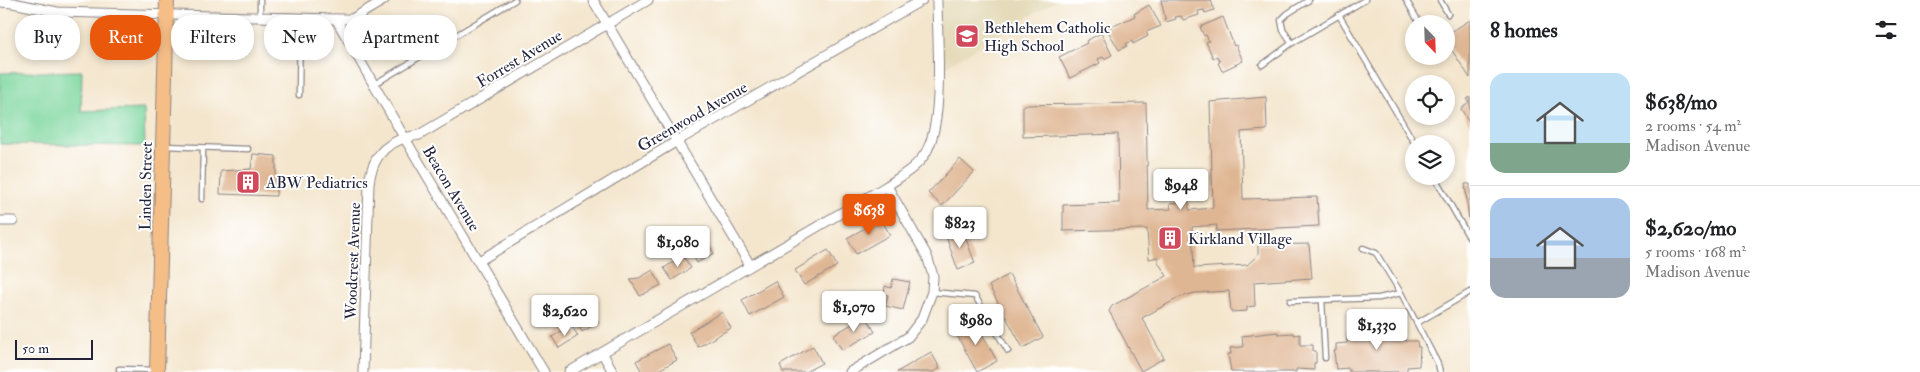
<!DOCTYPE html>
<meta charset="utf-8">
<style>
body{margin:0;font-family:"IM FELL Double Pica",serif;background:#f2f2f2;color:#202124;height:100vh;display:flex;flex-direction:column;font-size:19px;white-space:nowrap}
*{box-sizing:border-box;margin:0}
p{font-size:16px;color:#757577}
.icon{flex:none;width:28px;height:28px;fill:none;stroke:currentColor;stroke-width:2;stroke-linecap:round;stroke-linejoin:round}
.map{position:relative;flex:1;overflow:hidden}
.side{display:flex;flex-direction:column;background:#fff;width:450px}
.side>*{flex:none}
.top-card{position:absolute;left:15px;top:15px;width:475px;height:45px;display:flex;gap:10px}
.needle{width:32px;rotate:157deg}
.tools{position:absolute;left:1405px;top:15px;display:grid;gap:10px}
.tools a{display:grid;place-items:center;width:50px;height:50px;border-radius:50%;background:#fff;box-shadow:0 2px 8px #0003;font-size:25px}
.scale{position:absolute;left:15px;bottom:12px;width:78px;box-sizing:border-box;padding-left:5px;border:2px solid #22223b;border-top:0;font-size:14px;line-height:18px;white-space:nowrap;color:#22223b;-webkit-text-stroke:4px #fff;paint-order:stroke}
.price{position:absolute;translate:-50% -42px;padding:0 11px;border-radius:5px;background:#fff;color:#222;font-size:16px;line-height:32px;filter:drop-shadow(0 1px 2px #0008)}
.price::after{content:'';position:absolute;left:50%;top:30px;width:15px;height:11px;margin-left:-8px;background:inherit;clip-path:polygon(0 0,100% 0,50% 100%)}
.price.selected{background:#ea580c;color:#fff}
ul{padding:0;list-style:none}
li{display:flex;align-items:center;gap:15px;height:125px;padding:0 20px}
li+li{border-top:1px solid #e0e0e0}
li span{display:grid;place-items:center;flex:none;width:140px;height:100px;border-radius:15px;color:#555}
li>.icon{margin-inline-start:auto}
span .icon{width:60px;height:60px;fill:#fffc;stroke-width:1}
li b{font-size:21px}
h2{display:flex;justify-content:space-between;align-items:center;height:60px;padding:0 20px;font-size:21px}
.pill{padding:0 18px;border-radius:20px;background:#fff;box-shadow:0 2px 8px #0003;font-size:18px;line-height:45px}
.pill.selected{background:#ea580c;color:#fff}
main{display:flex;flex:1;min-height:0}
.map>svg:first-child{display:block}
.built{fill:#e5dbba}
.green{fill:#7cd69d;stroke:#4f7c6c}
.building{fill:#dfb693}
.lines{fill:none;stroke-linecap:round;stroke-linejoin:round}
.service-casing{stroke:#8b8484;stroke-width:7}
.minor-casing{stroke:#8b8484;stroke-width:11}
.primary-casing{stroke:#8b8484;stroke-width:16}
.service{stroke:#fff;stroke-width:4.5}
.minor{stroke:#fff;stroke-width:9}
.primary{stroke:#f6be87;stroke-width:14}
.labels{text-anchor:middle;stroke-width:4;stroke-linejoin:round;paint-order:stroke}
.poi-label{font-size:16px;fill:#22223b;stroke:#fff;text-anchor:start}
.street-label{font-size:16px;fill:#22223b;stroke:#fff}
</style>
<main>
<div class="map">
<svg width="1470" height="372" viewBox="0 0 1470 372">
<rect width="100%" height="100%" fill="#fff"/>
<filter id="ink" filterUnits="userSpaceOnUse"><feTurbulence type="fractalNoise" baseFrequency=".02" numOctaves="2"/><feDisplacementMap in="SourceGraphic" scale="10" xChannelSelector="R" yChannelSelector="G"/><feConvolveMatrix kernelMatrix="1 2 1 2 8 2 1 2 1" color-interpolation-filters="sRGB"/></filter>
<filter id="wash" filterUnits="userSpaceOnUse"><feTurbulence type="fractalNoise" baseFrequency=".0096" numOctaves="4" result="noise"/><feDisplacementMap in="SourceGraphic" scale="20" xChannelSelector="R" yChannelSelector="G"/><feGaussianBlur stdDeviation="1.12" result="paint"/><feColorMatrix in="noise" values="0 0 0 0 0 0 0 0 0 0 0 0 0 0 0 0 0 1.4 0 .05"/><feComposite in="paint" operator="in"/></filter>
<g filter="url(#wash)">
<rect width="100%" height="100%" fill="#f4e6cd"/>
<path class="built" d="M 935,0 L 1057,0 L 938,71 Z"/>
<path class="green" d="M 82,71 L 81,111 L 144,109 L 145,146 L 0,144 L 0,73 Z"/>
<g id="blocks">
<g class="building">
<path d="M 1161,0 L 1211,0 L 1214,10 L 1205,13 L 1204,10 L 1198,11 L 1199,15 L 1183,20 L 1181,16 L 1175,17 L 1176,19 L 1166,22 Z"/>
<path d="M 1149,5 L 1161,26 L 1146,32 L 1148,36 L 1133,44 L 1132,41 L 1126,44 L 1127,46 L 1119,50 L 1107,29 L 1135,16 L 1134,14 Z"/>
<path d="M 1223,17 L 1234,46 L 1236,45 L 1243,61 L 1222,71 L 1218,63 L 1220,62 L 1217,56 L 1213,58 L 1206,42 L 1209,41 L 1206,35 L 1204,36 L 1200,27 Z"/>
<path d="M 1470,20 L 1470,78 L 1446,41 L 1446,35 Z"/>
<path d="M 1101,33 L 1112,55 L 1104,59 L 1103,57 L 1098,59 L 1100,63 L 1070,78 L 1059,57 L 1087,43 L 1086,41 Z"/>
<path d="M 1266,97 L 1267,130 L 1241,132 L 1243,199 L 1317,197 L 1319,226 L 1216,231 L 1217,225 L 1192,227 L 1194,268 L 1247,265 L 1258,255 L 1258,245 L 1309,244 L 1312,278 L 1254,282 L 1255,306 L 1247,307 L 1247,311 L 1231,312 L 1229,291 L 1195,293 L 1180,297 L 1142,318 L 1164,358 L 1141,371 L 1109,311 L 1112,306 L 1167,276 L 1158,262 L 1158,257 L 1149,259 L 1147,229 L 1063,231 L 1063,205 L 1119,203 L 1118,134 L 1023,137 L 1023,105 L 1146,103 L 1148,210 L 1171,209 L 1170,203 L 1189,202 L 1189,210 L 1213,208 L 1210,102 Z"/>
<path d="M 1470,97 L 1470,124 L 1461,109 L 1469,102 L 1467,99 Z"/>
<path d="M 253,154 L 276,156 L 276,196 L 220,194 L 221,171 L 251,169 Z"/>
<path d="M 960,159 L 974,172 L 942,206 L 928,193 Z"/>
<path d="M 1465,184 L 1470,184 L 1470,220 L 1469,220 Z"/>
<path d="M 881,219 L 890,235 L 856,254 L 847,238 Z"/>
<path d="M 962,228 L 975,263 L 958,270 L 945,234 Z"/>
<path d="M 706,240 L 714,253 L 697,263 L 690,250 Z"/>
<path d="M 828,250 L 837,266 L 804,285 L 795,270 Z"/>
<path d="M 683,256 L 691,268 L 672,280 L 664,268 Z"/>
<path d="M 653,270 L 661,285 L 640,296 L 630,279 L 639,278 Z"/>
<path d="M 1009,274 L 1043,337 L 1023,348 L 989,286 Z"/>
<path d="M 893,279 L 910,282 L 903,310 L 885,306 L 888,295 L 884,294 L 885,286 L 891,288 Z"/>
<path d="M 775,281 L 784,297 L 750,316 L 742,300 Z"/>
<path d="M 592,309 L 599,322 L 582,332 L 575,319 Z"/>
<path d="M 722,312 L 731,328 L 698,347 L 689,332 Z"/>
<path d="M 866,316 L 875,332 L 842,350 L 833,335 Z"/>
<path d="M 974,319 L 997,361 L 977,372 L 954,330 Z"/>
<path d="M 1378,323 L 1381,324 L 1383,330 L 1399,328 L 1399,331 L 1404,330 L 1405,341 L 1417,341 L 1418,347 L 1420,347 L 1419,366 L 1407,367 L 1407,372 L 1349,372 L 1349,368 L 1336,369 L 1334,351 L 1336,351 L 1336,344 L 1347,343 L 1347,332 L 1370,331 L 1369,324 Z"/>
<path d="M 571,325 L 578,336 L 559,348 L 552,337 Z"/>
<path d="M 1278,332 L 1278,334 L 1294,333 L 1294,335 L 1300,334 L 1300,345 L 1313,345 L 1313,351 L 1316,351 L 1316,363 L 1314,363 L 1314,370 L 1296,369 L 1296,372 L 1231,372 L 1228,354 L 1231,354 L 1230,348 L 1243,347 L 1242,336 Z"/>
<path d="M 668,344 L 677,360 L 655,372 L 642,372 L 636,361 Z"/>
<path d="M 813,346 L 822,363 L 805,372 L 783,372 L 780,365 Z"/>
<path d="M 931,352 L 940,368 L 933,372 L 897,372 Z"/>
</g>
</g>
</g>
<g filter="url(#ink)">
<use href="#blocks" fill-opacity="0" stroke="#8b8484" stroke-width="1"/>
<g class="lines">
<g class="service-casing">
<g id="service">
<path d="M 260,0 L 260,17"/>
<path d="M 1406,0 L 1420,24"/>
<path d="M 1440,0 L 1448,14"/>
<path d="M 1339,15 L 1415,144"/>
<path d="M 1292,43 L 1283,30 L 1281,20 L 1287,14 L 1309,0"/>
<path d="M 1262,65 L 1292,43 L 1365,0"/>
<path d="M 373,85 L 515,0"/>
<path d="M 299,95 L 300,19"/>
<path d="M 164,146 L 248,149"/>
<path d="M 1434,176 L 1470,239"/>
<path d="M 202,199 L 203,148"/>
<path d="M 1363,248 L 1376,253 L 1401,293 L 1438,364 L 1440,372"/>
<path d="M 932,292 L 975,296 L 1008,351"/>
<path d="M 1322,300 L 1325,358"/>
<path d="M 1290,301 L 1379,298 L 1401,293"/>
<path d="M 1417,323 L 1470,292"/>
<path d="M 119,369 L 156,370"/>
</g>
</g>
<g class="minor-casing">
<g id="minor">
<path d="M 593,0 L 750,265"/>
<path d="M 0,2 L 13,3 L 57,12 L 336,19 L 352,19 L 384,0"/>
<path d="M 336,19 L 404,137 L 544,372"/>
<path d="M 0,221 L 13,221"/>
<path d="M 479,261 L 677,141 L 922,0"/>
<path d="M 603,354 L 613,372"/>
<path d="M 363,372 L 369,183 C 373,152 390,139 419,135 L 648,0"/>
<path d="M 569,372 L 887,186 C 901,176 916,168 925,154 C 945,123 937,38 937,0"/>
<path d="M 850,372 L 908,337 L 922,319 L 932,292 L 933,276 L 927,256 L 887,186"/>
</g>
</g>
<g class="primary-casing">
<path id="primary" d="M 157,372 L 167,0"/>
</g>
<use href="#service" class="service"/>
<use href="#minor" class="minor"/>
<use href="#primary" class="primary"/>
</g>
</g>
<defs>
<g id="school-square" transform="scale(1.25)"><rect x="-9" y="-9" width="18" height="18" rx="4" fill="#d1495b" stroke="#fff"/><path d="M0-5L7-2L0 1L-7-2ZM-4 1L0 2.5L4 1V4Q0 6-4 4Z" fill="#fff"/></g>
<g id="building-square" transform="scale(1.25)"><rect x="-9" y="-9" width="18" height="18" rx="4" fill="#d1495b" stroke="#fff"/><path d="M-4-6H4V6H1V3H-1V6H-4ZM-2.5-4.3h1.7v1.8h-1.7ZM.8-4.3h1.7v1.8H.8ZM-2.5-1h1.7V.8h-1.7ZM.8-1h1.7V.8H.8Z" fill="#fff"/></g>
</defs>
<g fill-rule="evenodd">
<use href="#school-square" x="967" y="36"/>
<use href="#building-square" x="248" y="182"/>
<use href="#building-square" x="1170" y="238"/>
</g>
<g class="labels">
<g class="poi-label">
<text x="984" y="33">Bethlehem Catholic<tspan x="984" dy="18">High School</tspan></text>
<text x="266" y="188">ABW Pediatrics</text>
<text x="1188" y="244">Kirkland Village</text>
</g>
<g class="street-label">
<text transform="translate(519 58) rotate(-31)" y="6">Forrest Avenue</text>
<text transform="translate(692 116) rotate(-30)" y="6">Greenwood Avenue</text>
<text transform="translate(145 186) rotate(-89)" y="6">Linden Street</text>
<text transform="translate(452 188) rotate(59)" y="6">Beacon Avenue</text>
<text transform="translate(352 261) rotate(-88)" y="6">Woodcrest Avenue</text>
</g>
</g>
</svg>
<div class="tools">
<a><svg class="needle" viewBox="-14 -14 28 28"><path d="M0-13l5 13h-10z" fill="#e53935"/><path d="M0 13l5-13h-10z" fill="#757577"/></svg></a>
<a><svg class="icon" aria-label="locate" viewBox="0 0 24 24"><circle cx="12" cy="12" r="6"/><path d="M12 2v4M12 18v4M2 12h4M18 12h4"/></svg></a>
<a><svg class="icon" aria-label="layers" viewBox="0 0 24 24"><path d="M12 4l9 5-9 5-9-5zM3 14l9 5 9-5"/></svg></a>
</div>
<div class="scale">50 m</div>
<b class="price" style="left:1181px;top:211px">$948</b>
<b class="price selected" style="left:869px;top:236px">$638</b>
<b class="price" style="left:960px;top:249px">$823</b>
<b class="price" style="left:678px;top:268px">$1,080</b>
<b class="price" style="left:854px;top:333px">$1,070</b>
<b class="price" style="left:565px;top:337px">$2,620</b>
<b class="price" style="left:976px;top:346px">$980</b>
<b class="price" style="left:1377px;top:351px">$1,330</b>
<div class="top-card">
<a class="pill">Buy</a>
<a class="pill selected">Rent</a>
<a class="pill">Filters</a>
<a class="pill">New</a>
<a class="pill">Apartment</a>
</div>
</div>
<section class="side">
<h2>8 homes<svg class="icon" aria-label="filters" viewBox="0 0 24 24"><path d="M4 7h16M4 17h16"/><circle cx="9" cy="7" r="2"/><circle cx="15" cy="17" r="2"/></svg></h2>
<ul>
<li><span style="background:linear-gradient(#bfe0f5 70%,#7fa58c 0)"><svg class="icon" aria-label="home" viewBox="0 0 24 24"><path d="M3 11l9-7 9 7M6 9v11h12V9"/></svg></span><div><b>$638/mo</b><p>2 rooms · 54 m²</p><p>Madison Avenue</p></div></li>
<li><span style="background:linear-gradient(#a9c7e8 60%,#9aa5b1 0)"><svg class="icon" aria-label="home" viewBox="0 0 24 24"><path d="M3 11l9-7 9 7M6 9v11h12V9"/></svg></span><div><b>$2,620/mo</b><p>5 rooms · 168 m²</p><p>Madison Avenue</p></div></li>
</ul>
</section>
</main>
